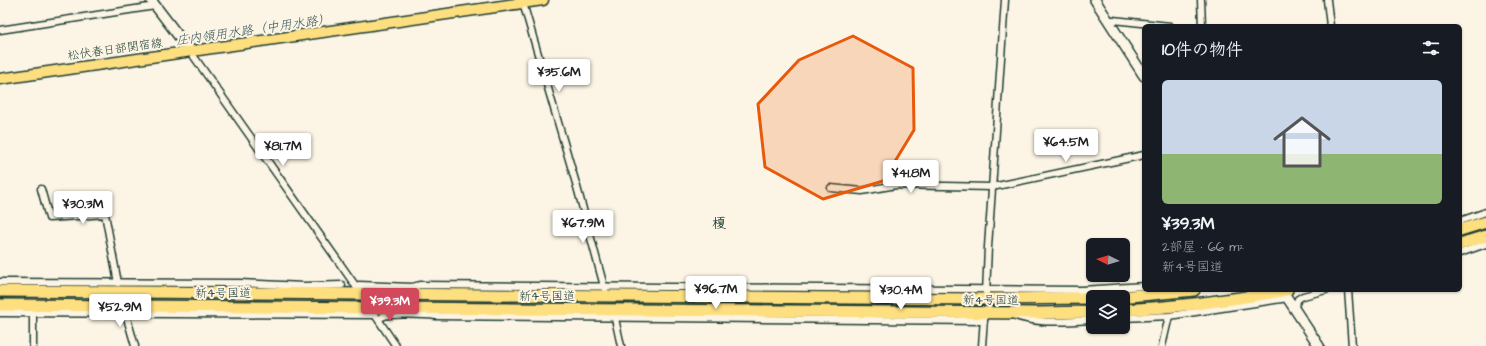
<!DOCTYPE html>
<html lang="ja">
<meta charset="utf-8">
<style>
body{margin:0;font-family:"Architects Daughter","Klee One",sans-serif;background:#242831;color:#f1f3f6;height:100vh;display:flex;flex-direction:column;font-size:15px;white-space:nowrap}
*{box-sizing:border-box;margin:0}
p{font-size:13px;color:#9ea1a6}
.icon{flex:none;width:22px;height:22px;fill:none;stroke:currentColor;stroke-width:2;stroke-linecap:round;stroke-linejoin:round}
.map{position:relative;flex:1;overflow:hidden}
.side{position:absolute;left:1142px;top:24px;width:320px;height:268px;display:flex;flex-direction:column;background:#171b24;border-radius:6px;box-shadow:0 1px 3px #0004}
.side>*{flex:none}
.needle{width:26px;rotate:275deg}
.buttons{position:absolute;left:1086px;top:238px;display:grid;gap:8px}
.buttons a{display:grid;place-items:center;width:44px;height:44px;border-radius:6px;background:#171b24;box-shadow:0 1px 3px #0004;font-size:20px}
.price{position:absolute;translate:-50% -34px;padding:0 9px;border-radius:4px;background:#fff;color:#222;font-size:13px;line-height:26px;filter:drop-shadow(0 1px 2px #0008)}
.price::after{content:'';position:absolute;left:50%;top:24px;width:12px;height:9px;margin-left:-6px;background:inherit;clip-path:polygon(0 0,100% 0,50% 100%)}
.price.active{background:#d1495b;color:#fff}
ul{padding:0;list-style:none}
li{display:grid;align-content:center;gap:8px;height:212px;padding:0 20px}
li+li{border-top:1px solid #363941}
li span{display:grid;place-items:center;height:124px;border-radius:6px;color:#555}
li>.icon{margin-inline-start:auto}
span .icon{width:72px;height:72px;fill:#fffc;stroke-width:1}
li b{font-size:17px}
h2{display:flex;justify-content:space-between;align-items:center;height:48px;padding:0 20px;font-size:17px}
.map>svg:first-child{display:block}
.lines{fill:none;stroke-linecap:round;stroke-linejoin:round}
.stream{stroke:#6695a8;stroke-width:1.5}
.street-casing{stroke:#1f3d34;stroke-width:9}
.secondary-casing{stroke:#1f3d34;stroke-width:12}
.primary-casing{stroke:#1f3d34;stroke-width:13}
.highway-casing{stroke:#1f3d34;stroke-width:14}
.street{stroke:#fcf5e5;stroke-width:6}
.secondary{stroke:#fcf5e5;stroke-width:9}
.primary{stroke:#fedf80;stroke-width:10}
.highway{stroke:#fedf80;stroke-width:11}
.marked{fill:#e8590c;fill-opacity:0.2;stroke:#e8590c;stroke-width:3;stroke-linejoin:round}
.labels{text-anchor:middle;stroke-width:4;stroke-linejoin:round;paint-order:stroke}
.street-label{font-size:12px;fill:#1f3d34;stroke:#fcf5e5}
.water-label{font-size:13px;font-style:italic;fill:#375a5b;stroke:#fcf5e5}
.quarter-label{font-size:14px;font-weight:bold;fill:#1f3d34;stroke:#fcf5e5}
</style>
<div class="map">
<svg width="1486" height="346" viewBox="0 0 1486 346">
<rect width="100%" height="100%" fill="#fcf5e5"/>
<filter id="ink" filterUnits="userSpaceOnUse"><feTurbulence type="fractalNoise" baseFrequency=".025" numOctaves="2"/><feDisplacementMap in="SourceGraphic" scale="8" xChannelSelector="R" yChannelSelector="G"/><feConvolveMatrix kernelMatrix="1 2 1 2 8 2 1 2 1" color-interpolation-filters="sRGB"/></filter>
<g filter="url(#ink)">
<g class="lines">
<path class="stream" d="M 281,33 L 499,1"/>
<g class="street-casing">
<g id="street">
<path d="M 1201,0 L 1202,26"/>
<path d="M 1327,0 L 1330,26"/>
<path d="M 523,3 L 577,187 L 605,290"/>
<path d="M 1108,21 L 1113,20 L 1170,26"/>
<path d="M 0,30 L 155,6"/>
<path d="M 190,51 L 355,285 L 396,346"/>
<path d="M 831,188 L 862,191 L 896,185 L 992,187 L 1144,155"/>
<path d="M 41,189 L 49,218 L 105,214 L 118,283"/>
<path d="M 1460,221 L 1486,212"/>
<path d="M 1460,253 L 1486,244"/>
<path d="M 0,282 L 240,283 L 304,286 L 342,285"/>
<path d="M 359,285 L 412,287 L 420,285 L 1082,290 L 1144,286"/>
<path d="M 1348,290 L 1352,346"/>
<path d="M 986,294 L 988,247 L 1005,0"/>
<path d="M 1294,308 L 1298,299 L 1303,296 L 1326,290"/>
<path d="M 125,311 L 135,346"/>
<path d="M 0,313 L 375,315"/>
<path d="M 614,314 L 621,346"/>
<path d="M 1013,315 C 1038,325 1067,321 1093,320"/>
<path d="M 382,317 C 388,313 427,315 436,316 L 984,321"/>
<path d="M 1123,318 L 1169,316 L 1288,298"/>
<path d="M 33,346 L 33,313"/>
<path d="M 982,346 L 984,318"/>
<path d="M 1162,346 L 1169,316"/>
</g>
</g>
<g class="secondary-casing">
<g id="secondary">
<path d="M 151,0 L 190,51"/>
<path d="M 1095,0 L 1144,76"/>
<path d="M 1282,290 L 1319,346"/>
</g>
</g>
<g class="primary-casing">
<path id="primary" d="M 0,79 L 543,0"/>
</g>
<g class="highway-casing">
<g id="highway">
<path d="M 1460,230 L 1486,222"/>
<path d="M 1460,244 L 1486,236"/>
<path d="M 0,291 L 986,299 L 1093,298"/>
<path d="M 1120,297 L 1194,290"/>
<path d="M 0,305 L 1038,313 L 1093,312"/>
<path d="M 1123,310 C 1178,307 1233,300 1287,290"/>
</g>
</g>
<use href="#street" class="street"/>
<use href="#secondary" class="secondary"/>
<use href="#primary" class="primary"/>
<use href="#highway" class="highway"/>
</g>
</g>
<path class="marked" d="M 853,36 L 913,68 L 914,130 L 883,181 L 823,199 L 765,167 L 758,104 L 799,60 Z"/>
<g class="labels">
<g class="street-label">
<text transform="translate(115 49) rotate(-8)" y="4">松伏春日部関宿線</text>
<text x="223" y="297">新4号国道</text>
<text x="547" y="300">新4号国道</text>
<text transform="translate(991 300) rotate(1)" y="4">新4号国道</text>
</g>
<g class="water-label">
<text transform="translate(253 29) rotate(-8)" y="5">庄内領用水路（中用水路）</text>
</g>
<g class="quarter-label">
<text x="719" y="228">榎</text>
</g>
</g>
</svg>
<div class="buttons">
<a><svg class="needle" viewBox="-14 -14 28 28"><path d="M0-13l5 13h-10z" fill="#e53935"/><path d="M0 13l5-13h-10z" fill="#9ea1a6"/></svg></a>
<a><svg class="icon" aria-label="layers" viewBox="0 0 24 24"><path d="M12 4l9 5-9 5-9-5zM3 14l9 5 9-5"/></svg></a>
</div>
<b class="price" style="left:559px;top:93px">¥35.6M</b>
<b class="price" style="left:1066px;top:163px">¥64.5M</b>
<b class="price" style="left:283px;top:167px">¥81.7M</b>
<b class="price" style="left:911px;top:194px">¥41.8M</b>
<b class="price" style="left:83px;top:225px">¥30.3M</b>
<b class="price" style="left:583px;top:244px">¥67.9M</b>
<b class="price" style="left:716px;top:310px">¥96.7M</b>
<b class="price" style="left:901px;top:311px">¥30.4M</b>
<b class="price active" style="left:390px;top:322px">¥39.3M</b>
<b class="price" style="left:120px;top:328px">¥52.9M</b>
<section class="side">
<h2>10件の物件<svg class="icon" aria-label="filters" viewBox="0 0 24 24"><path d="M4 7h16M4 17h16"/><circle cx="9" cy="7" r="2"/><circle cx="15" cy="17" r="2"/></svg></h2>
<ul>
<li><span style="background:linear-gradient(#c9d6e8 60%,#8fb573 0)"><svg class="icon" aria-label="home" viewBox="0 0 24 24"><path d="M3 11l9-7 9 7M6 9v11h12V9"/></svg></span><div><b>¥39.3M</b><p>2部屋 · 66 m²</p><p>新4号国道</p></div></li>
</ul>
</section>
</div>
